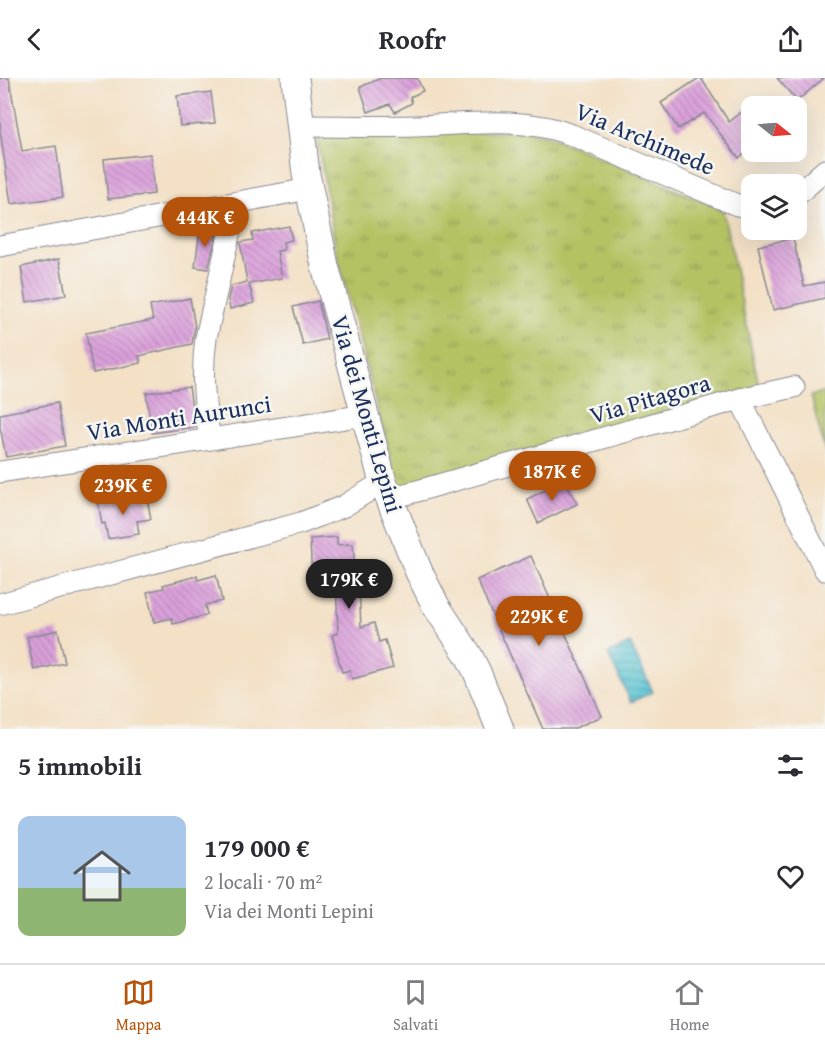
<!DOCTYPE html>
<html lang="it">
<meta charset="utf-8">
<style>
body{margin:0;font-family:"Gentium Book Plus",serif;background:#f2f2f3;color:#2b2b33;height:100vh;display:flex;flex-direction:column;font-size:22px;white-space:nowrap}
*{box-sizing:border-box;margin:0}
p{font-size:20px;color:#7c7c81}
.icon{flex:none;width:33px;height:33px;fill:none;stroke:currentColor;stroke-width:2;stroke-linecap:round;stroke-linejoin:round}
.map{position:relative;height:651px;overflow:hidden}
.drawer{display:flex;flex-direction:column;background:#fff;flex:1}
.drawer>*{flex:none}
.needle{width:39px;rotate:107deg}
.tools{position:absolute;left:741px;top:18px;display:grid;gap:12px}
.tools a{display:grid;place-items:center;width:66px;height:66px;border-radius:12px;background:#fff;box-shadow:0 6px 24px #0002;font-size:30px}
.price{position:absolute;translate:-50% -51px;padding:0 14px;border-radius:21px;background:#b45309;color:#fff;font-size:20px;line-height:39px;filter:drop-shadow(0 2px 3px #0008)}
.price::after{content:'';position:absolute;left:50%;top:36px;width:18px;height:14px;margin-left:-9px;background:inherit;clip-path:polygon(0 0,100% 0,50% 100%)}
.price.current{background:#222;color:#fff}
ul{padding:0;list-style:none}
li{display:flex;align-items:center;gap:18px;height:150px;padding:0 18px}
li+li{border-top:2px solid #e1e1e2}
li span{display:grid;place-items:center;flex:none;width:168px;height:120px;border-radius:12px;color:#555}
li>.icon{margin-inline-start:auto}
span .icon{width:72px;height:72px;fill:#fffc;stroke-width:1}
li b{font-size:26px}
h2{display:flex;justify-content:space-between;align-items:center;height:72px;padding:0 18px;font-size:26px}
header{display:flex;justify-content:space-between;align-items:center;height:78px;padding:0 18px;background:#fff;font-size:27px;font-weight:700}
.tab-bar{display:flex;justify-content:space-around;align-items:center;height:84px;border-top:2px solid #e1e1e2;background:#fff;font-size:16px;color:#7c7c81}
.tab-bar a{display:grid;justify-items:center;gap:3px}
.tab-bar .current{color:#b45309}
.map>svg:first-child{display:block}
.grass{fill:url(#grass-tufts);stroke:#687861;stroke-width:1.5}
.pitch{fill:#b5c264;stroke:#687861;stroke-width:1.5}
.water{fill:url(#water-rules);stroke:#397998;stroke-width:1.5}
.building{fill:url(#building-back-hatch)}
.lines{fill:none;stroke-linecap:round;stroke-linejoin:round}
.minor-casing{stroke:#878892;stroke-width:23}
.tertiary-casing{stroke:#878892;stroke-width:29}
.minor{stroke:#fff;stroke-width:21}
.tertiary{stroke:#fff;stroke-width:27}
.labels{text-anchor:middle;stroke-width:5;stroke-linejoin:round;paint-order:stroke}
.street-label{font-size:24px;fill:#1b2f5e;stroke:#f6f6f2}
</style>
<header><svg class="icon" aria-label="back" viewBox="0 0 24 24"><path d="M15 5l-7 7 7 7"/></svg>Roofr<svg class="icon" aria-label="share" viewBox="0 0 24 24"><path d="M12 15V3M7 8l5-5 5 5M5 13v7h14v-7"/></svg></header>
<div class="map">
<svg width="825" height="651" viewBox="0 0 825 651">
<defs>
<pattern id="grass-tufts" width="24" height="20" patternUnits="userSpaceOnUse" patternTransform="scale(1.5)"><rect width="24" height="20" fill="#b5c264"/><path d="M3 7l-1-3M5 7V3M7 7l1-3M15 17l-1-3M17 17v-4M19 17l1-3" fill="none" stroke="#929e56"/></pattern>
<pattern id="water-rules" width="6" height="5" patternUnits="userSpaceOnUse" patternTransform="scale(1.5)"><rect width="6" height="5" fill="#57c3d1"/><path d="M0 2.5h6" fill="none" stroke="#479fad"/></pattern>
<pattern id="building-back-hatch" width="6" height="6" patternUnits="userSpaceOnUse" patternTransform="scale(1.5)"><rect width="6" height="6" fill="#dba0da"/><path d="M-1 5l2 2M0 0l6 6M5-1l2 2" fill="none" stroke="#b183b4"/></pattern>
</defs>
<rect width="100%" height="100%" fill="#f6f6f2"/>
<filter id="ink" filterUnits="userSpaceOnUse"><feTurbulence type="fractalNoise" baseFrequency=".0167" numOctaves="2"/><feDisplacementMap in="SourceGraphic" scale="12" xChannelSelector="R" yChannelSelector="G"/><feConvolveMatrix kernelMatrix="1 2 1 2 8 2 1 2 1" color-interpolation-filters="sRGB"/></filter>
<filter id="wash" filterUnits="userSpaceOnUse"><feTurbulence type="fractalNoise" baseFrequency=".008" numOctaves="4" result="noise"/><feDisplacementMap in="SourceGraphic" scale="24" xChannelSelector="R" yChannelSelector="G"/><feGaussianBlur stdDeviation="1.35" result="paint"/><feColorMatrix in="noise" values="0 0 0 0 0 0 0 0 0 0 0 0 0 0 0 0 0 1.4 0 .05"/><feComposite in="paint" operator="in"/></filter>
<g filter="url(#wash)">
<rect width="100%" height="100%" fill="#f3e0c5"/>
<path class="grass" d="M 524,53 L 547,58 L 582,72 L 723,132 L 759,309 L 398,410 L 336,172 L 317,60 L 341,57 Z"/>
<path class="pitch" d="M 825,314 L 825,373 L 811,318 Z"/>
<path class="water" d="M 630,565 L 653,614 L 631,624 L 608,576 Z"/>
<g id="blocks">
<g class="building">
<path d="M 0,0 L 9,0 L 22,73 L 56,68 L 63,119 L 11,126 L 0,53 Z"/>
<path d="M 381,0 L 417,0 L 423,13 L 410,19 L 412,25 L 395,34 L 390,26 L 368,34 L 360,9 Z"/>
<path d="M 699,0 L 701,0 L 729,44 L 752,26 L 752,69 L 739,80 L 704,35 L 678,51 L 661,25 Z"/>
<path d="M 777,0 L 824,0 L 797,23 Z"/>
<path d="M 211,14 L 215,45 L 180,48 L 177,18 Z"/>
<path d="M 150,76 L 154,116 L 108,121 L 104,81 Z"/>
<path d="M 289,148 L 292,162 L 283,164 L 284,172 L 277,173 L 282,200 L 249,206 L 254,225 L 230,231 L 228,221 L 231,208 L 247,204 L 240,164 L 253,162 L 252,155 Z"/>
<path d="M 200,151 L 217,154 L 208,191 L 195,189 Z"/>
<path d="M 793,160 L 804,208 L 825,204 L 825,220 L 773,232 L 758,168 Z"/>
<path d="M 59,181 L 66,217 L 27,224 L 21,189 Z"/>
<path d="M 190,220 L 195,249 L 192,266 L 139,278 L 141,285 L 93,295 L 86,255 L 153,242 L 150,228 Z"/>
<path d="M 318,223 L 327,261 L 303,267 L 293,229 Z"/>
<path d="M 189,309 L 195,349 L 152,355 L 146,315 Z"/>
<path d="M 57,325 L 65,368 L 6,379 L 0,349 L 0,336 Z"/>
<path d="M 565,402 L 577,426 L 538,445 L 527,421 Z"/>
<path d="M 127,419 L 128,423 L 147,420 L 151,441 L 137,443 L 139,456 L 108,461 L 105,445 L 102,446 L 98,424 Z"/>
<path d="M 337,459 L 337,467 L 353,466 L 356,508 L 359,508 L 361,549 L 374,545 L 379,564 L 385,562 L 393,590 L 352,601 L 350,592 L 342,594 L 332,557 L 338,555 L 336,501 L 312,503 L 310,461 Z"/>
<path d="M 531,478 L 602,638 L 573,651 L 543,651 L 477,502 Z"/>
<path d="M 216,497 L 222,523 L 205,527 L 207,537 L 173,546 L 172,540 L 154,544 L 147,514 L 164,510 L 163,507 L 197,498 L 198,502 Z"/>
<path d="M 58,552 L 65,585 L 34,592 L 27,559 Z"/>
</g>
</g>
</g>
<g filter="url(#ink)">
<use href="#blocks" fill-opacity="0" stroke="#878892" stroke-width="1.5"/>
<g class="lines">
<g class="minor-casing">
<g id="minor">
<path d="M 301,48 C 339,48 378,49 417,48 C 469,46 523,38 572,57 L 737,127 L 752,130"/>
<path d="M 796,118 L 825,92"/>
<path d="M 0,168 L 309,111"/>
<path d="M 740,321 L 794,309"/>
<path d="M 210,361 C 204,326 201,296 206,260 L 236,125"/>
<path d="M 0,394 L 365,337"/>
<path d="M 389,421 L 740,321 L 825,492"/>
<path d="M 0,526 L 301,445 L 344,428 L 383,404"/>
</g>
</g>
<g class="tertiary-casing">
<path id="tertiary" d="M 295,0 L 306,96 L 325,188 L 383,404 L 419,494 L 436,528 L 469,578 L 477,594 L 500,651"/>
</g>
<use href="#minor" class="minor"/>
<use href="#tertiary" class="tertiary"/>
</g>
</g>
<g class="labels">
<g class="street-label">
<text transform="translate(645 61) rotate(23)" y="8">Via Archimede</text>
<text transform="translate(650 321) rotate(-16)" y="8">Via Pitagora</text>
<text transform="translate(367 336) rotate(74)" y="8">Via dei Monti Lepini</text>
<text transform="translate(179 340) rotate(-9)" y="8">Via Monti Aurunci</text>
</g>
</g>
</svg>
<div class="tools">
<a><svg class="needle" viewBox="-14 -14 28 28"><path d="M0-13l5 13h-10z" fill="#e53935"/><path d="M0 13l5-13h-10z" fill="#7c7c81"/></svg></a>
<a><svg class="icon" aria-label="layers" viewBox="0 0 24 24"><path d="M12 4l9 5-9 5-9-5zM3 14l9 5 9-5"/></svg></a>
</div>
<b class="price" style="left:205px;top:170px">444K €</b>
<b class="price" style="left:552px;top:424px">187K €</b>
<b class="price" style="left:123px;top:438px">239K €</b>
<b class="price current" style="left:349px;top:532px">179K €</b>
<b class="price" style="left:539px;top:569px">229K €</b>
</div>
<section class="drawer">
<h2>5 immobili<svg class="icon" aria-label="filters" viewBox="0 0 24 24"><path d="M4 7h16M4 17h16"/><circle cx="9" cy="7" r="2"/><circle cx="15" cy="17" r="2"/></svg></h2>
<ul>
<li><span style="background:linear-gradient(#a9c7e8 60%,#8fb573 0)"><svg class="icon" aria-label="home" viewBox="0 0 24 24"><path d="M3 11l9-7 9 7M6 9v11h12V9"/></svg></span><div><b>179 000 €</b><p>2 locali · 70 m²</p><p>Via dei Monti Lepini</p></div><svg class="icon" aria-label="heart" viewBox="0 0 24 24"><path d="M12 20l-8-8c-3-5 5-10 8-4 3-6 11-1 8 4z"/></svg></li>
</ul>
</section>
<nav class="tab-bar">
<a class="current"><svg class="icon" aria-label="map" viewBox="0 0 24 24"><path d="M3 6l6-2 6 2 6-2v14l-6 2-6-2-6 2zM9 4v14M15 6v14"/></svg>Mappa</a>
<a><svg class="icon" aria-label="saved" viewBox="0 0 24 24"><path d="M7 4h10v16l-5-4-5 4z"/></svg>Salvati</a>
<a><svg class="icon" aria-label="home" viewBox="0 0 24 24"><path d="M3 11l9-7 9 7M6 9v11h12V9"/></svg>Home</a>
</nav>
